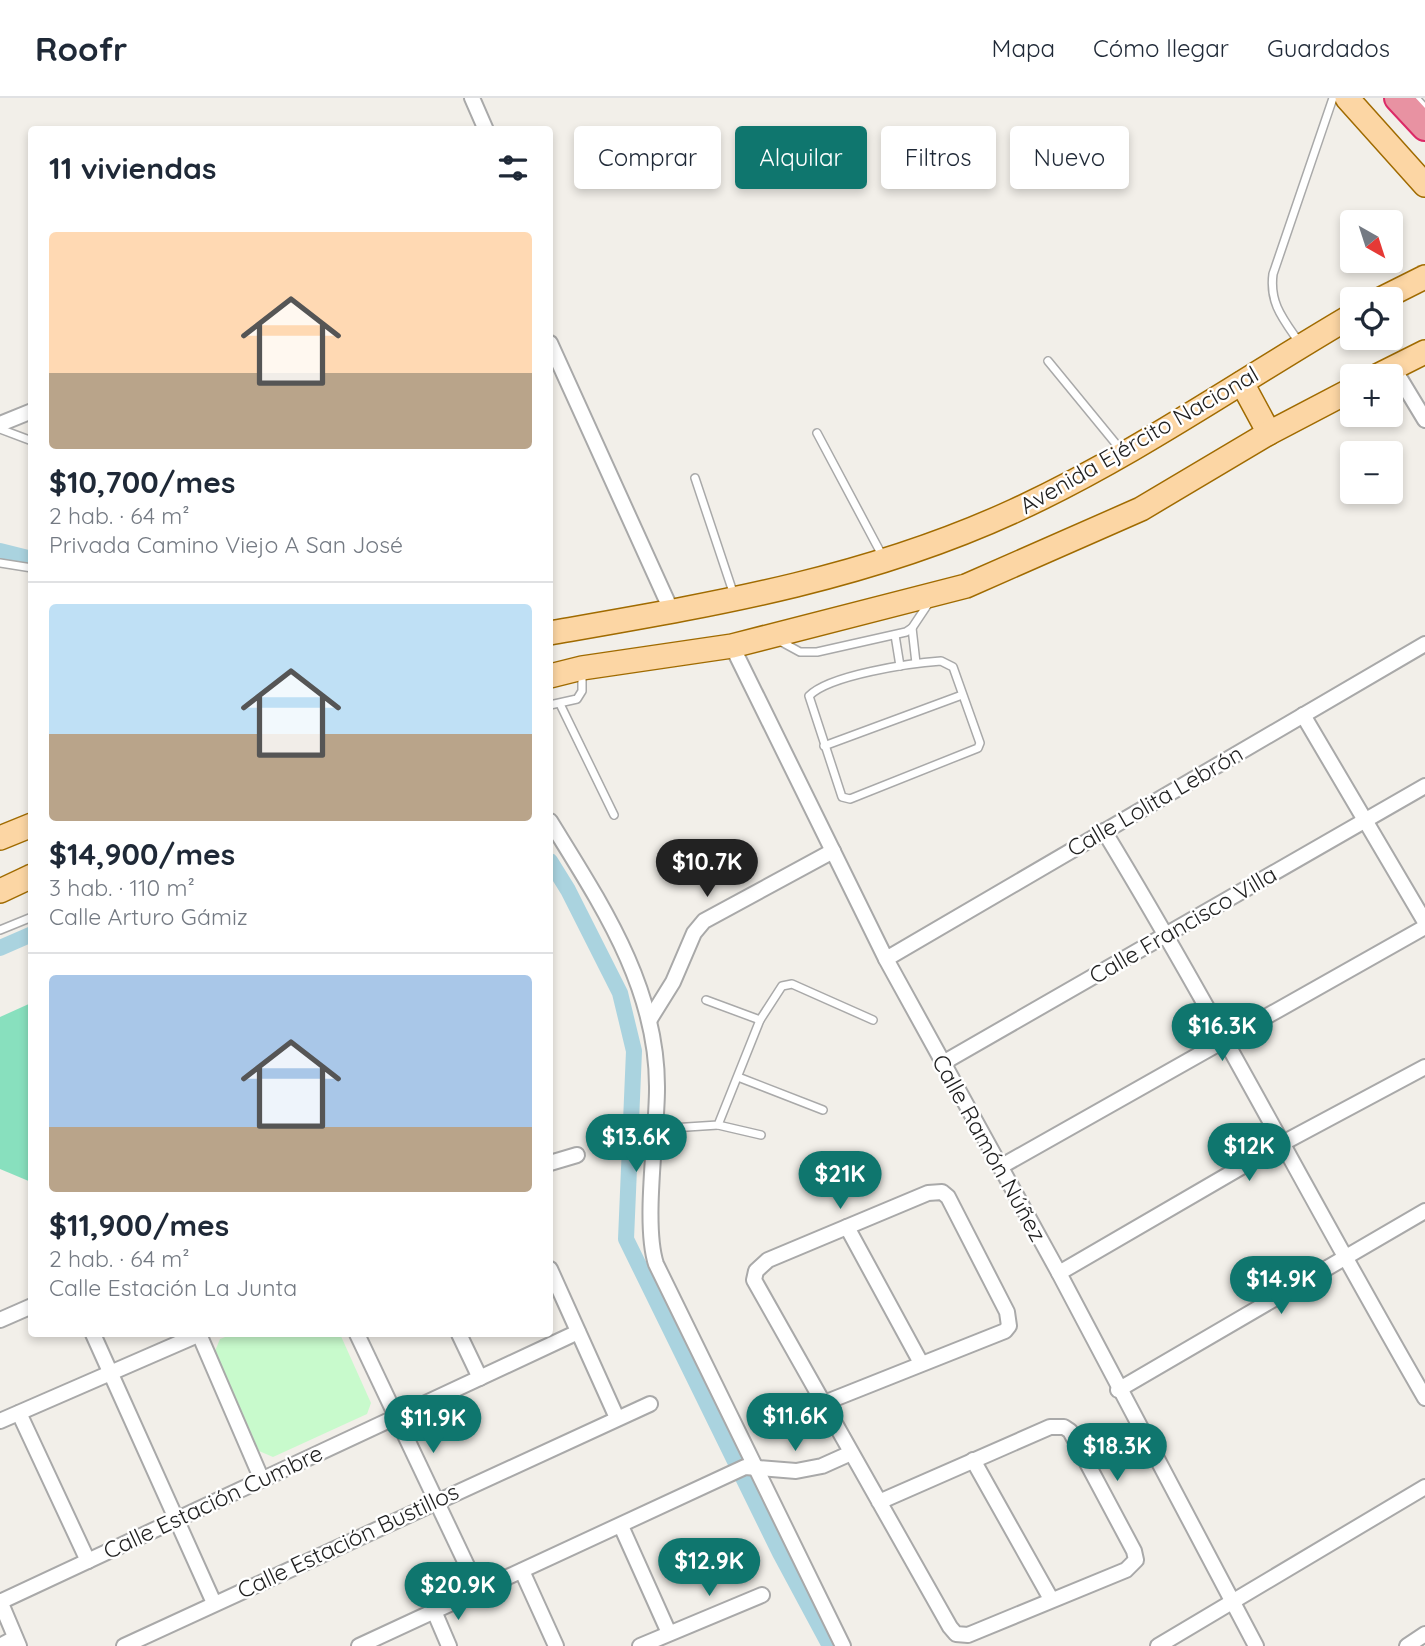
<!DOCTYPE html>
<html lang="es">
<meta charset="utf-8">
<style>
body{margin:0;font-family:Quicksand,sans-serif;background:#f2f2f3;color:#1f2937;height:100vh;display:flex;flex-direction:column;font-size:26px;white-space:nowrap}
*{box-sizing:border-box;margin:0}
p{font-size:23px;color:#747a83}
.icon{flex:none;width:38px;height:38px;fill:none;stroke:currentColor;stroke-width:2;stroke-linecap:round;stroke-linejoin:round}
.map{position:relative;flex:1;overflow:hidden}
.side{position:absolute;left:28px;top:28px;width:525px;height:1211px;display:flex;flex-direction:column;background:#fff;border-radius:7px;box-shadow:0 4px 10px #0003}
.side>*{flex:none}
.guide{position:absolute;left:574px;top:28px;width:665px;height:63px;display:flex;gap:14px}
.needle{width:46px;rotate:141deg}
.tools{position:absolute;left:1340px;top:112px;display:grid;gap:14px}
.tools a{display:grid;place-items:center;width:63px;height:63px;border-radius:7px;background:#fff;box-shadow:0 4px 10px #0003;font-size:35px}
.price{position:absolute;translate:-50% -60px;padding:0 16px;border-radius:24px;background:#0f766e;color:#fff;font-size:23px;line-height:46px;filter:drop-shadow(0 2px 4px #0008)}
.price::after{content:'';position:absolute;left:50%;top:42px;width:21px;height:16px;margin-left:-10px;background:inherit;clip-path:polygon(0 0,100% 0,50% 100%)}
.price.active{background:#222;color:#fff}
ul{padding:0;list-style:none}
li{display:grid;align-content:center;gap:14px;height:371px;padding:0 21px}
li+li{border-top:2px solid #e0e1e3}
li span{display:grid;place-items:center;height:217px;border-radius:7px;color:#555}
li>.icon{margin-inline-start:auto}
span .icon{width:126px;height:126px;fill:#fffc;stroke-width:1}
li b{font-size:30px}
h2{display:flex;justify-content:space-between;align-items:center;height:84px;padding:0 21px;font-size:30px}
.chip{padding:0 24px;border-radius:7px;background:#fff;box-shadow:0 4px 10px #0003;font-size:24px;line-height:63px}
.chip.active{background:#0f766e;color:#fff}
header{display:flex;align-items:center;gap:42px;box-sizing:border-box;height:98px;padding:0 35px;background:#fff;border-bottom:2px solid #e0e1e3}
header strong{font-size:33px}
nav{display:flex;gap:38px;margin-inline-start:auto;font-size:24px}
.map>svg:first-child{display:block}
.park{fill:#c8facc}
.pitch{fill:#88e0be}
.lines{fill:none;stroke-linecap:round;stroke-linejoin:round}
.canal{stroke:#aad3df;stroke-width:16}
.lane-casing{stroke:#a9a9a9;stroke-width:10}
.street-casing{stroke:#a9a9a9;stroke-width:18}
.primary-casing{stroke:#a06b00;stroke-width:26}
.highway-casing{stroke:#dc2a67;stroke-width:30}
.lane{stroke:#fff;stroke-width:7}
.street{stroke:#fff;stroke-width:14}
.primary{stroke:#fcd6a4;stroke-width:23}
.highway{stroke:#e892a2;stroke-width:26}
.labels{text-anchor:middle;stroke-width:5;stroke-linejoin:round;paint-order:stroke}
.street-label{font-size:23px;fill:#222;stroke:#fff}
</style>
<header>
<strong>Roofr</strong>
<nav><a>Mapa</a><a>Cómo llegar</a><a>Guardados</a></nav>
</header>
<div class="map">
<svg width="1425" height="1548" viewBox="0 0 1425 1548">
<rect width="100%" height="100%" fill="#f2efe9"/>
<path class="park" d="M 233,1236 L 340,1236 L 371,1305 L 367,1316 L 273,1359 L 259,1353 L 215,1253 L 220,1241 Z"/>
<path class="pitch" d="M 31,905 L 31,1084 L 0,1071 L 0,919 Z"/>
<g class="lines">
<g class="canal">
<path d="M 0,453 L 32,461"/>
<path d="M 550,763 L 568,792 L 620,895 L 634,953 L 626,1141 L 780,1455 L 830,1548"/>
<path d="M 0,850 L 32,836"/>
</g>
<g class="lane-casing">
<g id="lane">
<path d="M 1416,0 L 1425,10"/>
<path d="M 1301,247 C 1284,222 1269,206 1273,176 L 1333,0"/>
<path d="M 1048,263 L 1121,352"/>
<path d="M 0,331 L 32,343"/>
<path d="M 817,335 L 883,459"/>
<path d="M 695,380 L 734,497"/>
<path d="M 0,465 L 32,470"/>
<path d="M 912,530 L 916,565"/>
<path d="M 895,537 L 900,568"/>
<path d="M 778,542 L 800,554 L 817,554 L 906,534 L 912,530 L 930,503"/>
<path d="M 941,563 L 953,569 L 980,645 L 978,650 L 850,701 L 842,699 L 809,598 C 829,577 911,565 941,563 Z"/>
<path d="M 560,606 L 614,717"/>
<path d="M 550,607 L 577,601 L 582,593 L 582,572"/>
<path d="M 824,648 L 962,597"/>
<path d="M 0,832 L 32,819"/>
<path d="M 706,902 L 760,922"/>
<path d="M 738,979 L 823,1012"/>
<path d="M 718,1027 L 761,1037"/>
<path d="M 656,1031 L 718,1027 L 760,922 L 782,888 L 792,886 L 873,922"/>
</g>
</g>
<g class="street-casing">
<g id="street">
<path d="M 472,0 L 486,32"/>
<path d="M 550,245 L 672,514"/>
<path d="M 1393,269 L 1425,322"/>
<path d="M 0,326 L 32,313"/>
<path d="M 732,548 L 886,861 L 1059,1175 L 1256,1548"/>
<path d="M 1303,617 L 1425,824"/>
<path d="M 550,723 C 601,806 658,890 657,991 C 657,1036 643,1126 656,1166 L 843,1548"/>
<path d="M 1104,733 C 1217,919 1316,1112 1425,1300"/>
<path d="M 886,861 L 1425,546"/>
<path d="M 650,921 L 673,884 L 694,835 L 704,823 L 833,753"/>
<path d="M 941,966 L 1425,688"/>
<path d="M 550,1065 L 577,1057"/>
<path d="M 1000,1069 L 1425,829"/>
<path d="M 847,1129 L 921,1265"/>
<path d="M 550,1171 L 617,1320"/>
<path d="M 1059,1175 L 1281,1046 L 1425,969"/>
<path d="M 0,1222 L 32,1208"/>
<path d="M 93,1236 L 214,1505"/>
<path d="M 199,1236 L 262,1382"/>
<path d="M 357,1236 L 479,1493"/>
<path d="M 459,1236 L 480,1280"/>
<path d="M 1118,1292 L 1425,1113"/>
<path d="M 824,1305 L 1005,1233 L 1009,1228 L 1007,1214 L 948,1099 L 942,1094 L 928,1095 L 768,1162 L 756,1173 L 754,1182 L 950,1529 L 956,1536 L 968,1537 L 1126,1472 L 1136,1462 L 1134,1453 L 1070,1333 L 1064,1329 L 1050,1329 L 879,1404"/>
<path d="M 19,1315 L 88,1463"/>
<path d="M 0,1323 L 200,1236"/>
<path d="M 973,1362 L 1051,1501"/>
<path d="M 621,1428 L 669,1535"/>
<path d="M 522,1473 L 556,1548"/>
<path d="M 0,1503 L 19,1548"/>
<path d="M 0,1504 L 578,1234"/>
<path d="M 434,1513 L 449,1548"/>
<path d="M 0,1548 L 15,1540"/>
<path d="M 124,1548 L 650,1306"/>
<path d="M 359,1548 L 745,1369 L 796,1373 L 822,1368 L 851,1355"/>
<path d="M 640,1548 L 762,1497"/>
<path d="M 1158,1548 L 1425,1389"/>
<path d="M 1407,1548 L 1425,1536"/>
</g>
</g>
<g class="primary-casing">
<g id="primary">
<path d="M 1347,0 L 1425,87"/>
<path d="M 1381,201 L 1425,179"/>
<path d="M 1377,278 L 1425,254"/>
<path d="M 1242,285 L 1269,335"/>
<path d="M 550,535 C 710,507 864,482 1014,413 C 1132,359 1240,283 1353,217"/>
<path d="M 550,578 L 582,570 L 732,548 L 966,488 L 1141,411 L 1269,335 L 1353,291"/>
<path d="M 0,740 L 32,727"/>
<path d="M 0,793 L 32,778"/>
</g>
</g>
<g class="highway-casing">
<path id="highway" d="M 1398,0 L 1425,29"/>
</g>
<use href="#lane" class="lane"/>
<use href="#street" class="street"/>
<use href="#primary" class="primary"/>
<use href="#highway" class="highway"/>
</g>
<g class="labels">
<g class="street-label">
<text transform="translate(1139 342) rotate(-30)" y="8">Avenida Ejército Nacional</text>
<text transform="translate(1155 703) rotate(-30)" y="8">Calle Lolita Lebrón</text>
<text transform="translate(1183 827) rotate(-30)" y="8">Calle Francisco Villa</text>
<text transform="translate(989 1050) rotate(61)" y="8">Calle Ramón Núñez</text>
<text transform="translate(213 1404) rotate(-25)" y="8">Calle Estación Cumbre</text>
<text transform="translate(348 1443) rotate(-25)" y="8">Calle Estación Bustillos</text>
</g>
</g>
</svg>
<div class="tools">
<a><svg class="needle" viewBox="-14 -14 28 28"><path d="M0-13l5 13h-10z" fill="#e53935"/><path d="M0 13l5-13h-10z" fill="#747a83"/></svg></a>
<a><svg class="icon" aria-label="locate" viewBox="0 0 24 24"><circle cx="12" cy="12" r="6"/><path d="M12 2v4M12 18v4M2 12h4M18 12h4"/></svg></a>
<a>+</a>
<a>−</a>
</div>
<b class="price active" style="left:707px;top:801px">$10.7K</b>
<b class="price" style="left:1222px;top:965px">$16.3K</b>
<b class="price" style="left:636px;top:1076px">$13.6K</b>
<b class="price" style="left:1249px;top:1085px">$12K</b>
<b class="price" style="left:840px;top:1113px">$21K</b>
<b class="price" style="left:1281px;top:1218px">$14.9K</b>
<b class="price" style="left:795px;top:1355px">$11.6K</b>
<b class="price" style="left:433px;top:1357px">$11.9K</b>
<b class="price" style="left:1117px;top:1385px">$18.3K</b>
<b class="price" style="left:709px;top:1500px">$12.9K</b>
<b class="price" style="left:458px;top:1524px">$20.9K</b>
<div class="guide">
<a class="chip">Comprar</a>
<a class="chip active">Alquilar</a>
<a class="chip">Filtros</a>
<a class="chip">Nuevo</a>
</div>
<section class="side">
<h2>11 viviendas<svg class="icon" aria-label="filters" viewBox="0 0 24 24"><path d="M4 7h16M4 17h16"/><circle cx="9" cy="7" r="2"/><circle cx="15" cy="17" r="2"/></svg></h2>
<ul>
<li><span style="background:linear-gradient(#ffd9b3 65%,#b9a48a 0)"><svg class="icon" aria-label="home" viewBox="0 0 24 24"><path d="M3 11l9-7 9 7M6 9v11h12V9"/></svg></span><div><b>$10,700/mes</b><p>2 hab. · 64 m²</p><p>Privada Camino Viejo A San José</p></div></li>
<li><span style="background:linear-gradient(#bfe0f5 60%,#b9a48a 0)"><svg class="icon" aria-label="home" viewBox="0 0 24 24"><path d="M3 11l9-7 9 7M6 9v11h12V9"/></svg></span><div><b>$14,900/mes</b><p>3 hab. · 110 m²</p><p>Calle Arturo Gámiz</p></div></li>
<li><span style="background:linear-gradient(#a9c7e8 70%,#b9a48a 0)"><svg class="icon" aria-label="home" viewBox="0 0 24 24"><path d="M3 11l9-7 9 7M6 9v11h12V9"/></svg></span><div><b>$11,900/mes</b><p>2 hab. · 64 m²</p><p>Calle Estación La Junta</p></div></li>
</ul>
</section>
</div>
